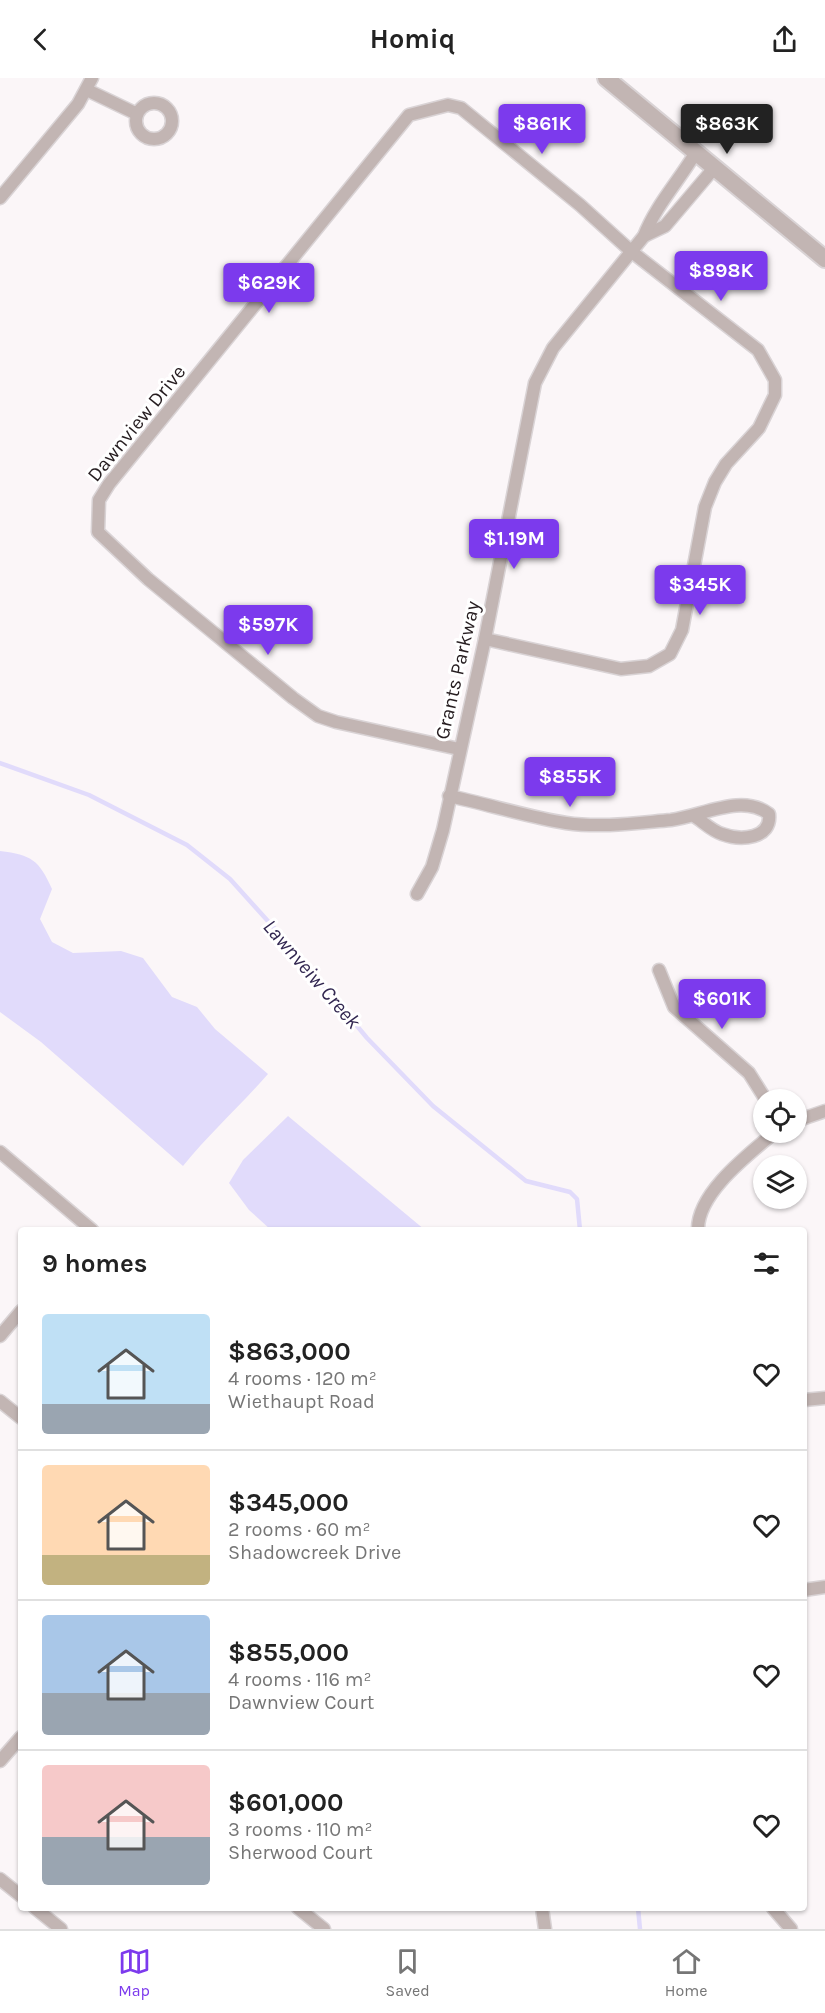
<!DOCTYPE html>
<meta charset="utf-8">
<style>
body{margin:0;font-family:Karla,sans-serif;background:#f6f6f6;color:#222;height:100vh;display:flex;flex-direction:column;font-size:22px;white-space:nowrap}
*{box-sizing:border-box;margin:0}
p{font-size:20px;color:#767676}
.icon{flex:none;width:33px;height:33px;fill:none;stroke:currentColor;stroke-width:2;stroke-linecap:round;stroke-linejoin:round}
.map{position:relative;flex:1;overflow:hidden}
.panel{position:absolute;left:18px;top:1149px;width:789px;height:684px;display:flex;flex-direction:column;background:#fff;border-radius:6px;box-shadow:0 2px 4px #0004}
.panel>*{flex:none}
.fabs{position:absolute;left:753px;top:1011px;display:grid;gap:12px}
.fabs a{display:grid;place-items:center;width:54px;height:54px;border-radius:50%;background:#fff;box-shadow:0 2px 4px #0004;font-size:30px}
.price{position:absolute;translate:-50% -51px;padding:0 14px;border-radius:6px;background:#7c3aed;color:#fff;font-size:20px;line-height:39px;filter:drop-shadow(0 2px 3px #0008)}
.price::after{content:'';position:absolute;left:50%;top:36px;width:18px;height:14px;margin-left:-9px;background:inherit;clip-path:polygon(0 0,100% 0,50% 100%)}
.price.active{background:#222;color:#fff}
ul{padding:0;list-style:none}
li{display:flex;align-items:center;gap:18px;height:150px;padding:0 24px}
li+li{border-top:2px solid #e0e0e0}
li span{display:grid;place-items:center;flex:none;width:168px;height:120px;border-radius:6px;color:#555}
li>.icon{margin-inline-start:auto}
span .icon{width:72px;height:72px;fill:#fffc;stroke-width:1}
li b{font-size:26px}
h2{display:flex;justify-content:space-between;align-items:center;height:72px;padding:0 24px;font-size:26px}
header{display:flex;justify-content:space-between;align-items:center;height:78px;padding:0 24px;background:#fff;font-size:27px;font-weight:700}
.tab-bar{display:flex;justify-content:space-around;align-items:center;height:84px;border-top:2px solid #e0e0e0;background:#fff;font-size:16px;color:#767676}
.tab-bar a{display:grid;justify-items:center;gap:3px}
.tab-bar .active{color:#7c3aed}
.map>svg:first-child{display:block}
.water{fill:#e1dbfb}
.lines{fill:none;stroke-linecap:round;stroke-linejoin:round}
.stream{stroke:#e1dbfb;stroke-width:4.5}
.minor-casing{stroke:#d9d3d5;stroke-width:15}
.tertiary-casing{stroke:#d9d3d5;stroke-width:20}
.minor{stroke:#c2b5b3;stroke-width:12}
.tertiary{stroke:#c2b5b3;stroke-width:16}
.labels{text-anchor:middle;stroke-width:6;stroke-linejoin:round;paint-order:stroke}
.street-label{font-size:20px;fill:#261d20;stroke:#fff}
.water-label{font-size:21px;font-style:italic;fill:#322751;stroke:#fff}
</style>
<header><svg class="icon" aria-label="back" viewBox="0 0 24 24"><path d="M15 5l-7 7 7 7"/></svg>Homiq<svg class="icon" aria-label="share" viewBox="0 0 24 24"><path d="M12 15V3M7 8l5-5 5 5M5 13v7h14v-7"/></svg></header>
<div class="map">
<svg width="825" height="1851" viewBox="0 0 825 1851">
<rect width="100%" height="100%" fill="#fbf6f8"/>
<g class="water">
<path d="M 0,773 C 32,777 39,782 52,811 L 40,841 L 52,864 L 73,875 L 121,873 L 143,880 L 172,919 L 197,929 L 215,951 L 268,996 C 241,1027 210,1055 183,1088 L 41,964 L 0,934 Z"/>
<path d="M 288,1038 L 425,1152 L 271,1152 L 249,1132 L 229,1105 L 243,1082 Z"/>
</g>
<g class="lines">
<g class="stream">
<path d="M 0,685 L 89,717 L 187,767 L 230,801 L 294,872 L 367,960 L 433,1028 L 526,1103 L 570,1114 L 577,1121 L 580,1152"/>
<path d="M 638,1830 L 640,1851"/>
</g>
<g class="minor-casing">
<g id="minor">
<path d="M 87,12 L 137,36"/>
<circle cx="154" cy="43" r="18"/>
<path d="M 0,120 L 78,26 L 92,0"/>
<path d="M 644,158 L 665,148 L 715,89"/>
<path d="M 459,671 L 336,644 L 318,638 L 293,620 L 148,501 L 98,454 L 99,422 L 109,406 L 409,37 L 448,27 L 461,30 L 580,127 L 632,174 L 758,272 L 775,302 L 775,317 L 759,350 L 726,386 L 715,404 L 705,429 L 682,552 L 670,576 L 649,588 L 621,591 L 485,561"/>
<path d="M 449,718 C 488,726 527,739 566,745 C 601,750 636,745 671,742 C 702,738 742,715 769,736 C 772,761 741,763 722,756 C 712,753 702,743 694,738"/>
<path d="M 417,816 L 432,789 L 443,752 L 485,561 L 535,305 L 553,270 L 644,158 C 656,127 679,103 696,74"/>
<path d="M 659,892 L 674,929 L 749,995 L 766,1022"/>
<path d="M 796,1043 L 825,1033"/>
<path d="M 0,1074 L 92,1152"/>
<path d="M 698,1152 C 697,1115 749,1076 775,1054"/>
<path d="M 0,1258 L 21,1233"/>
<path d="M 804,1322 L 825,1320"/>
<path d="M 0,1323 L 21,1340"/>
<path d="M 804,1512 L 825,1509"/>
<path d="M 0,1683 L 21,1659"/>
<path d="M 0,1801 L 21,1818"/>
<path d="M 35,1830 L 61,1851"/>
<path d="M 298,1830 L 324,1851"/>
<path d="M 542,1830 L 545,1851"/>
<path d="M 773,1830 L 791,1851"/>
</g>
</g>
<g class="tertiary-casing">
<path id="tertiary" d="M 606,0 L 825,181"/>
</g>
<use href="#minor" class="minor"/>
<use href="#tertiary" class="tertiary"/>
</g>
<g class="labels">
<g class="street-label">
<text transform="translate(136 345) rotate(-51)" y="7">Dawnview Drive</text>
<text transform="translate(457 592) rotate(-77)" y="7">Grants Parkway</text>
</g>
<g class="water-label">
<text transform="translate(312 896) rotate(49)" y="7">Lawnveiw Creek</text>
</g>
</g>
</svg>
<div class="fabs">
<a><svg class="icon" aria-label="locate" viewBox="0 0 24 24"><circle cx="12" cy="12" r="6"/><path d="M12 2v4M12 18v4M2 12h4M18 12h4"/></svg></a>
<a><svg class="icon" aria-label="layers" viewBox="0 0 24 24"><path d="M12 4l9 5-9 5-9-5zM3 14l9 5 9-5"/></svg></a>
</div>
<b class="price" style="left:542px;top:77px">$861K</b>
<b class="price active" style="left:727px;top:77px">$863K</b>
<b class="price" style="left:721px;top:224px">$898K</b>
<b class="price" style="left:269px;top:236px">$629K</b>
<b class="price" style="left:514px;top:492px">$1.19M</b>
<b class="price" style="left:700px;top:538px">$345K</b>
<b class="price" style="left:268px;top:578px">$597K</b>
<b class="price" style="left:570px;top:730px">$855K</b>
<b class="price" style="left:722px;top:952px">$601K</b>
<section class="panel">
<h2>9 homes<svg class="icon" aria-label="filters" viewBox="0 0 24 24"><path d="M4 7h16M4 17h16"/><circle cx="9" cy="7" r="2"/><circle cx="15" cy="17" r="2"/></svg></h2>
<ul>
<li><span style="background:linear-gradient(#bfe0f5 75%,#9aa5b1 0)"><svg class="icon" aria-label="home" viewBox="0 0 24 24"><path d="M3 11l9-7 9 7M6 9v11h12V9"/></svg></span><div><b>$863,000</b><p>4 rooms · 120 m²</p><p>Wiethaupt Road</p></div><svg class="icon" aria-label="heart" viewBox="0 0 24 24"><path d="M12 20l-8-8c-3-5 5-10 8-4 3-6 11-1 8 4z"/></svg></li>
<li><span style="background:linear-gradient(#ffd9b3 75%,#c2b280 0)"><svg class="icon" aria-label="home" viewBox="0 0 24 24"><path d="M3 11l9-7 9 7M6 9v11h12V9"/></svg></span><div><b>$345,000</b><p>2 rooms · 60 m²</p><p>Shadowcreek Drive</p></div><svg class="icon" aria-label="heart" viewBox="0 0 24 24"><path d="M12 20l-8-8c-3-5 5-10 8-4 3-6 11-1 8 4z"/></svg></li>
<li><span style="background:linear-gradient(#a9c7e8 65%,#9aa5b1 0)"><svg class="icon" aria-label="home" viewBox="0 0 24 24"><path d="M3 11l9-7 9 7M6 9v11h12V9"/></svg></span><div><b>$855,000</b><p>4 rooms · 116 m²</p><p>Dawnview Court</p></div><svg class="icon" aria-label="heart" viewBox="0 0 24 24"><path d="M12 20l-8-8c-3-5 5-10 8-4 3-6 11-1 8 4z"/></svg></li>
<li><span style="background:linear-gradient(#f6c9c9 60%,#9aa5b1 0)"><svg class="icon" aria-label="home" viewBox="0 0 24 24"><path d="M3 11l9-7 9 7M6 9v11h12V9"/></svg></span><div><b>$601,000</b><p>3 rooms · 110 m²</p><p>Sherwood Court</p></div><svg class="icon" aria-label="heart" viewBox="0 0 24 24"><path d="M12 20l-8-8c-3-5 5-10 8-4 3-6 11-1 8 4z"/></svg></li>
</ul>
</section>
</div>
<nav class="tab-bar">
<a class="active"><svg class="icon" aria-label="map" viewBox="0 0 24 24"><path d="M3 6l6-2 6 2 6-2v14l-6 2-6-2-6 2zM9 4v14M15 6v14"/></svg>Map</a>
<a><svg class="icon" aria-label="saved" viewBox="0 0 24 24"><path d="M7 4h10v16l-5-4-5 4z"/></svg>Saved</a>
<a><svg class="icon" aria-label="home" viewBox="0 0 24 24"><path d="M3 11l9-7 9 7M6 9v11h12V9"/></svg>Home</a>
</nav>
